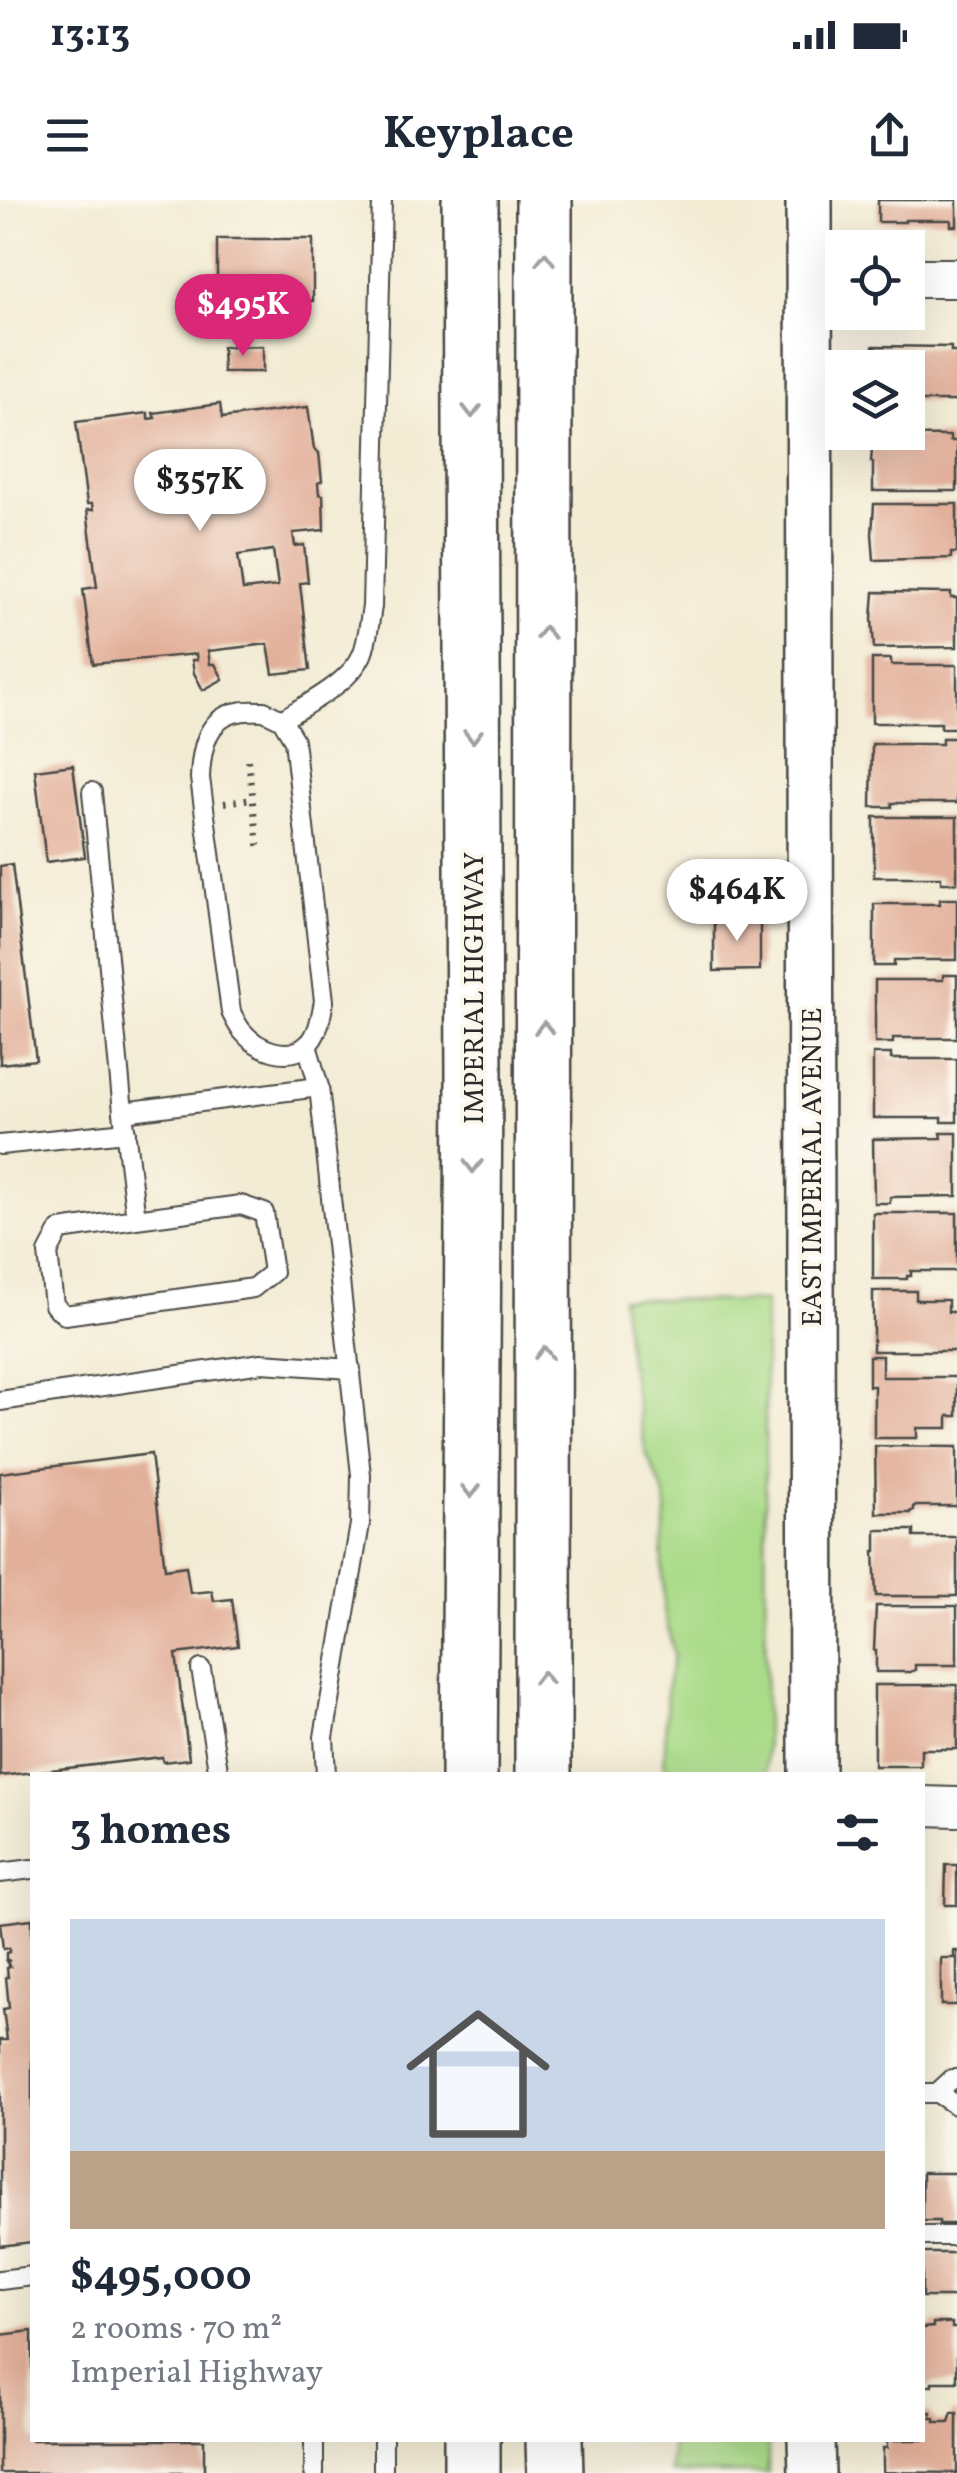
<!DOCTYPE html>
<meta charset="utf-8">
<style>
body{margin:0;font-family:Vollkorn,serif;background:#f6f6f7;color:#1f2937;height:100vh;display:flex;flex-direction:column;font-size:38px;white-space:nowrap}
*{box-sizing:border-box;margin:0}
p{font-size:32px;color:#747a83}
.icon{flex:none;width:55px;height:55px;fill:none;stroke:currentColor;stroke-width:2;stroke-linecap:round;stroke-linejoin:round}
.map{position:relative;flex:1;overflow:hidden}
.side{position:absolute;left:30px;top:1572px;width:895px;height:670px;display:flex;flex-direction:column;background:#fff;border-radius:0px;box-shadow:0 10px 40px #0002}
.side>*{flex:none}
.fabs{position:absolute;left:825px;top:30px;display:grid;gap:20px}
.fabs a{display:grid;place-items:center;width:100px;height:100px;border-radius:0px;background:#fff;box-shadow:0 10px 40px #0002;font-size:50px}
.price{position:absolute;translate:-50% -85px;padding:0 22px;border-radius:35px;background:#fff;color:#222;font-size:32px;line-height:65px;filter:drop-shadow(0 2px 5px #0008)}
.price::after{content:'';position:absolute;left:50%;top:60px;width:30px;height:22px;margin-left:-15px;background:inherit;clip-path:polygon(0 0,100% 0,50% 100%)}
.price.on{background:#db2777;color:#fff}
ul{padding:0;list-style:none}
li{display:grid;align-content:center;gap:20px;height:530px;padding:0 40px}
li+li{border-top:2px solid #e0e1e3}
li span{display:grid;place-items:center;height:310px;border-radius:0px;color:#555}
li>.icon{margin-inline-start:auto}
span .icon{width:180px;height:180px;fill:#fffc;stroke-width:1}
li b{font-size:42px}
h2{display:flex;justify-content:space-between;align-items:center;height:120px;padding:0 40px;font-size:42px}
.status{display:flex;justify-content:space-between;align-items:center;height:70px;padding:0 50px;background:#fff;direction:ltr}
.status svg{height:28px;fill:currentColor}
header{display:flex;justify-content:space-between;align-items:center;height:130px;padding:0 40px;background:#fff;font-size:45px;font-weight:700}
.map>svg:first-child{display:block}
.green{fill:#aadb89;stroke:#6a835a;stroke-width:2.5}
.building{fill:#e2af99;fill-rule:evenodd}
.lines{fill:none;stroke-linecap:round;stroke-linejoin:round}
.service-casing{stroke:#494844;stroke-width:22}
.minor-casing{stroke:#494844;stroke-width:42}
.tertiary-casing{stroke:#494844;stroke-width:50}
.primary-casing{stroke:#494844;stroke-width:60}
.path{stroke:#494844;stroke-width:6;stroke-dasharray:2.5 8;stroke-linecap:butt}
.service{stroke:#fff;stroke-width:18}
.minor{stroke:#fff;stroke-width:38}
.tertiary{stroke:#fff;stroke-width:45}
.primary{stroke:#fff;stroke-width:55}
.oneway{stroke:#a0a0a0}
.labels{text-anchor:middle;stroke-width:8;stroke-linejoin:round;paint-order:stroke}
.street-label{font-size:28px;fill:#2b2b2b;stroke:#fbf7ec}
</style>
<div class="status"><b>13:13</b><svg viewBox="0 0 49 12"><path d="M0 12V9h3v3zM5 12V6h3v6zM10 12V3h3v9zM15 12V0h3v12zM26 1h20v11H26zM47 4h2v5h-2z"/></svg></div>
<header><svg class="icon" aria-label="menu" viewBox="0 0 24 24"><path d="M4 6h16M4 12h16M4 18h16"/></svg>Keyplace<svg class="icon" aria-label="share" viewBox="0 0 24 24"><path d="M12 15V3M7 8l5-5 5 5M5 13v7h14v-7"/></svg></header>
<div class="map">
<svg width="957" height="2273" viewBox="0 0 957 2273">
<rect width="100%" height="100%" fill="#fbf7ec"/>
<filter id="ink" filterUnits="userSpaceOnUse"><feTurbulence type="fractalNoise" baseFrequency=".01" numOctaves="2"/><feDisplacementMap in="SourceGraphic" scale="20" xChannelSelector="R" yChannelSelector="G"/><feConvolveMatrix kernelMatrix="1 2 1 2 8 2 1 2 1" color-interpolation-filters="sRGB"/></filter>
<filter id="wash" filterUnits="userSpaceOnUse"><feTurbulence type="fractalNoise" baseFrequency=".0048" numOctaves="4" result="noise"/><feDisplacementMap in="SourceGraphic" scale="40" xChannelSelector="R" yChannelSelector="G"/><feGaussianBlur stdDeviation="2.25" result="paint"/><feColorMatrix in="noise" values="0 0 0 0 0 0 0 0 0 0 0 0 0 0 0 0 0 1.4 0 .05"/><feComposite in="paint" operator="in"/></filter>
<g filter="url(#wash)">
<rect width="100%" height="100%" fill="#f3ecd5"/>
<g class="green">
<path d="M 621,1098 L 765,1102 L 766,1575 L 664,1575 L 667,1485 L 674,1455 L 664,1411 L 662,1345 L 667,1309 L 664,1293 L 646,1253 L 629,1161 Z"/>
<path d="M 672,2240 L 768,2240 L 768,2273 L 671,2273 Z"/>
</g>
<g id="blocks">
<g class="building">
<path d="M 878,0 L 957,0 L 957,26 L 951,26 L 951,20 L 905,20 L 905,22 L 878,22 Z"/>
<path d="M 217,39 L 313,39 L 313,101 L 274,101 L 274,110 L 256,110 L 256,101 L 217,101 Z"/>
<path d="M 263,146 L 263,172 L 223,172 L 222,147 Z"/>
<path d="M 873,146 L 951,147 L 951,152 L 957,152 L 957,201 L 908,201 L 908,168 L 871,168 Z"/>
<path d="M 220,204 L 222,218 L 308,207 L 314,249 L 319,253 L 322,281 L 318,283 L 319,294 L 323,295 L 324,330 L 293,333 L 295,346 L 304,345 L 308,382 L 300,383 L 310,470 L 273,474 L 268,444 L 208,451 L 210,464 L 215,464 L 223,479 L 203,490 L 194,473 L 192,460 L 197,460 L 196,454 L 93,464 L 83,389 L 97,387 L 87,310 L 93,310 L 92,304 L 87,304 L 76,222 L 148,213 L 148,219 L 155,218 L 153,213 ZM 273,350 L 278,386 L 243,390 L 238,355 Z"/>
<path d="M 873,235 L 950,236 L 950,241 L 957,241 L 957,291 L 873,291 L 873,262 L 871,262 Z"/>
<path d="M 874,304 L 957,304 L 957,353 L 951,353 L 951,358 L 874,360 L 872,334 Z"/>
<path d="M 874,392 L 951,393 L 951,398 L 957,398 L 957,447 L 874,448 L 872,419 Z"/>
<path d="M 872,459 L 891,459 L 891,465 L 957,465 L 957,528 L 941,528 L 941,523 L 872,523 Z"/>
<path d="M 942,538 L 957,538 L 957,603 L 892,603 L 892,607 L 871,607 L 872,544 L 942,544 Z"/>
<path d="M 73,565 L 85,657 L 46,662 L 35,570 Z"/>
<path d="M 874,617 L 957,617 L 957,683 L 941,683 L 941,677 L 874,677 Z"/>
<path d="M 12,664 L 36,860 L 0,864 L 0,666 Z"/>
<path d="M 940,699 L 957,699 L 957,760 L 894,760 L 894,766 L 874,766 L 874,704 L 940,704 Z"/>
<path d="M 760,718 L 760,770 L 714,771 L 714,719 Z"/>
<path d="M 943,775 L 957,775 L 957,838 L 893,838 L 893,843 L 875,843 L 875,780 L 943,780 Z"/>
<path d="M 873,854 L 891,854 L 891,859 L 957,859 L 957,922 L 942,922 L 942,918 L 873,918 Z"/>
<path d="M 941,933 L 957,933 L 957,996 L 890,997 L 890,1003 L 874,1003 L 873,939 L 942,938 Z"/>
<path d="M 873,1013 L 957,1013 L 957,1071 L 911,1071 L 911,1076 L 907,1076 L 907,1079 L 873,1079 Z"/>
<path d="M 873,1091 L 916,1091 L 916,1100 L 948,1100 L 948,1112 L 957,1112 L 957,1151 L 873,1151 Z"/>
<path d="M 869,1156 L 882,1156 L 882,1177 L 957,1177 L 957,1216 L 948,1216 L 948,1228 L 917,1228 L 917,1238 L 874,1238 L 874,1186 L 869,1186 Z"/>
<path d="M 875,1246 L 957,1247 L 957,1306 L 914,1306 L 914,1311 L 911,1311 L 911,1313 L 876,1313 Z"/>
<path d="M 151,1254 L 165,1369 L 186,1366 L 190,1393 L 212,1391 L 214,1401 L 232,1399 L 238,1446 L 176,1454 L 189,1559 L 163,1562 L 162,1557 L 0,1576 L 0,1273 Z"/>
<path d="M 876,1330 L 914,1330 L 914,1337 L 957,1337 L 957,1396 L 876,1396 L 874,1351 L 876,1351 Z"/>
<path d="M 876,1406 L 957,1406 L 957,1465 L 915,1465 L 915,1470 L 910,1472 L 876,1472 L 876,1450 L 874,1450 Z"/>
<path d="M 874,1485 L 957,1485 L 957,1549 L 921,1549 L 921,1566 L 874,1566 Z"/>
<path d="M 946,1665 L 957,1665 L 957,1705 L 945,1705 Z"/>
<path d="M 32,1719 L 32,2042 L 0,2046 L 0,1840 L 7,1840 L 3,1809 L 9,1808 L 6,1777 L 8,1777 L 7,1768 L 10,1767 L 6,1761 L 10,1761 L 6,1759 L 6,1753 L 9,1752 L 9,1748 L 3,1749 L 0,1723 Z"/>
<path d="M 954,1751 L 957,1751 L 957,1805 L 941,1805 L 941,1758 L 954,1758 Z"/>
<path d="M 922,1973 L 957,1973 L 957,2024 L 939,2024 L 939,2021 L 922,2021 Z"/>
<rect x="922" y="2053" width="35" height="44"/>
<path d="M 933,2123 L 952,2123 L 952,2128 L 957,2128 L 957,2182 L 932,2182 L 932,2186 L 922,2186 L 922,2128 L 933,2127 Z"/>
<path d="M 32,2131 L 32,2240 L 204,2240 L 204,2273 L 0,2273 L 0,2135 Z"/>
<path d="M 922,2212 L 931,2212 L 931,2218 L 935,2218 L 935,2222 L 949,2222 L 952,2213 L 957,2213 L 957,2273 L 883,2272 L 883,2248 L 887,2248 L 887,2240 L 922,2240 Z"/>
</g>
</g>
</g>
<g filter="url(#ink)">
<use href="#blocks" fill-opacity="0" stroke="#494844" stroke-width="2.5"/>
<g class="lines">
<g class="service-casing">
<g id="service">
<path d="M 264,511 L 282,520 L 294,540 L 324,801 C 321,815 319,835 307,845 C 288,862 257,849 243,832 C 238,827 234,818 231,812 L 200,578 C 201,551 206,517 239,512 C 247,510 256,511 264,511 Z"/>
<path d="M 282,520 C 307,503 349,484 362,455 C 368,441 369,422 372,407 L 382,0"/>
<path d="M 92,592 L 123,912 L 319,887"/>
<path d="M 307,845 L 319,887 L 361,1275 L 360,1324 L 324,1537 L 326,1575"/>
<path d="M 123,912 L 136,1019 L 241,1005 L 264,1013 L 273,1072 L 253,1088 L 65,1115 L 54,1105 L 48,1053 L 60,1030 L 136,1019"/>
<path d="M 0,945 L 126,932"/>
<path d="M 0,1201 L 262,1163 L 351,1169"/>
<path d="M 201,1469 L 219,1575"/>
<path d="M 0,1673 L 32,1669"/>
<path d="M 922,1893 L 937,1893 L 957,1906"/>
<path d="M 937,1893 L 952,1879 L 957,1879"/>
<path d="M 922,2036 L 957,2036"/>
<path d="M 0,2080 L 32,2076"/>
<path d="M 383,2240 L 383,2273"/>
<path d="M 314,2273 L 314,2240"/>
</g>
</g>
<g class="minor-casing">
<g id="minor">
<path d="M 908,78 L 957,78"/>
<path d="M 809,79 L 842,79"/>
<path d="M 922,1606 L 957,1607"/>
</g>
</g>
<g class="tertiary-casing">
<g id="tertiary">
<path d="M 809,0 L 812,1575"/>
<path d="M 811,2240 L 812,2273"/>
</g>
</g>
<g class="primary-casing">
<g id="primary">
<path d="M 469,1575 L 474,882 L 470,0"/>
<path d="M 543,1575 L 544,0"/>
<path d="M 472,2240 L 472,2273"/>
<path d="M 554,2240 L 555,2273"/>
</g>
</g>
<g class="path">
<path d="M 248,560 L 259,653"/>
<path d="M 224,603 L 252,599"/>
</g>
<use href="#service" class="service"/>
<use href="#minor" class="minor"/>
<use href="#tertiary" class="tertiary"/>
<use href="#primary" class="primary"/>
</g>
<defs><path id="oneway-chevron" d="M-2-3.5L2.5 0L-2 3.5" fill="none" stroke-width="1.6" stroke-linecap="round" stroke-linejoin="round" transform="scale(2.5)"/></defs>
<g class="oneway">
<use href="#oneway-chevron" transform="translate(545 59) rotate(-90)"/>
<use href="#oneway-chevron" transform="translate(472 211) rotate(90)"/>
<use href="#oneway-chevron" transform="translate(545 433) rotate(-90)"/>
<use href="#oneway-chevron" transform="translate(473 536) rotate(90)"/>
<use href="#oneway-chevron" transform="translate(544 828) rotate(-90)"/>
<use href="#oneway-chevron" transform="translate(473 966) rotate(90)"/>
<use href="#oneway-chevron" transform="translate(544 1153) rotate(-90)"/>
<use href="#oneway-chevron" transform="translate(471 1291) rotate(90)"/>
<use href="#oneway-chevron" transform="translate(543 1478) rotate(-90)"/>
</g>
</g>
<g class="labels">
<g class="street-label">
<text transform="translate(473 788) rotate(-90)" y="10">IMPERIAL HIGHWAY</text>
<text transform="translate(811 967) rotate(-90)" y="10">EAST IMPERIAL AVENUE</text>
</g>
</g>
</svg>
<div class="fabs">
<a><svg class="icon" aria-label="locate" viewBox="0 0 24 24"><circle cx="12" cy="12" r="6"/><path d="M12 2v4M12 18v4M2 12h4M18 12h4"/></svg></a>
<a><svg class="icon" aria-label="layers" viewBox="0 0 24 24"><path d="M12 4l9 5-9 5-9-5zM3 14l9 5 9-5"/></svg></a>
</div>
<b class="price on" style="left:243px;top:159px">$495K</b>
<b class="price" style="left:200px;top:334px">$357K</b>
<b class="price" style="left:737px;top:744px">$464K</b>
<section class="side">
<h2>3 homes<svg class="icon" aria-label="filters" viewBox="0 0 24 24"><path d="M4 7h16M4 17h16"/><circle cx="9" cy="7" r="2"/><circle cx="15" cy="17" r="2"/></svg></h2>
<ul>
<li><span style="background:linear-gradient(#c9d6e8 75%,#b9a48a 0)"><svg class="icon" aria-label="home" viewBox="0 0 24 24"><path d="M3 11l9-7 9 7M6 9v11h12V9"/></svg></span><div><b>$495,000</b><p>2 rooms · 70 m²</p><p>Imperial Highway</p></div></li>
</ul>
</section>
</div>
